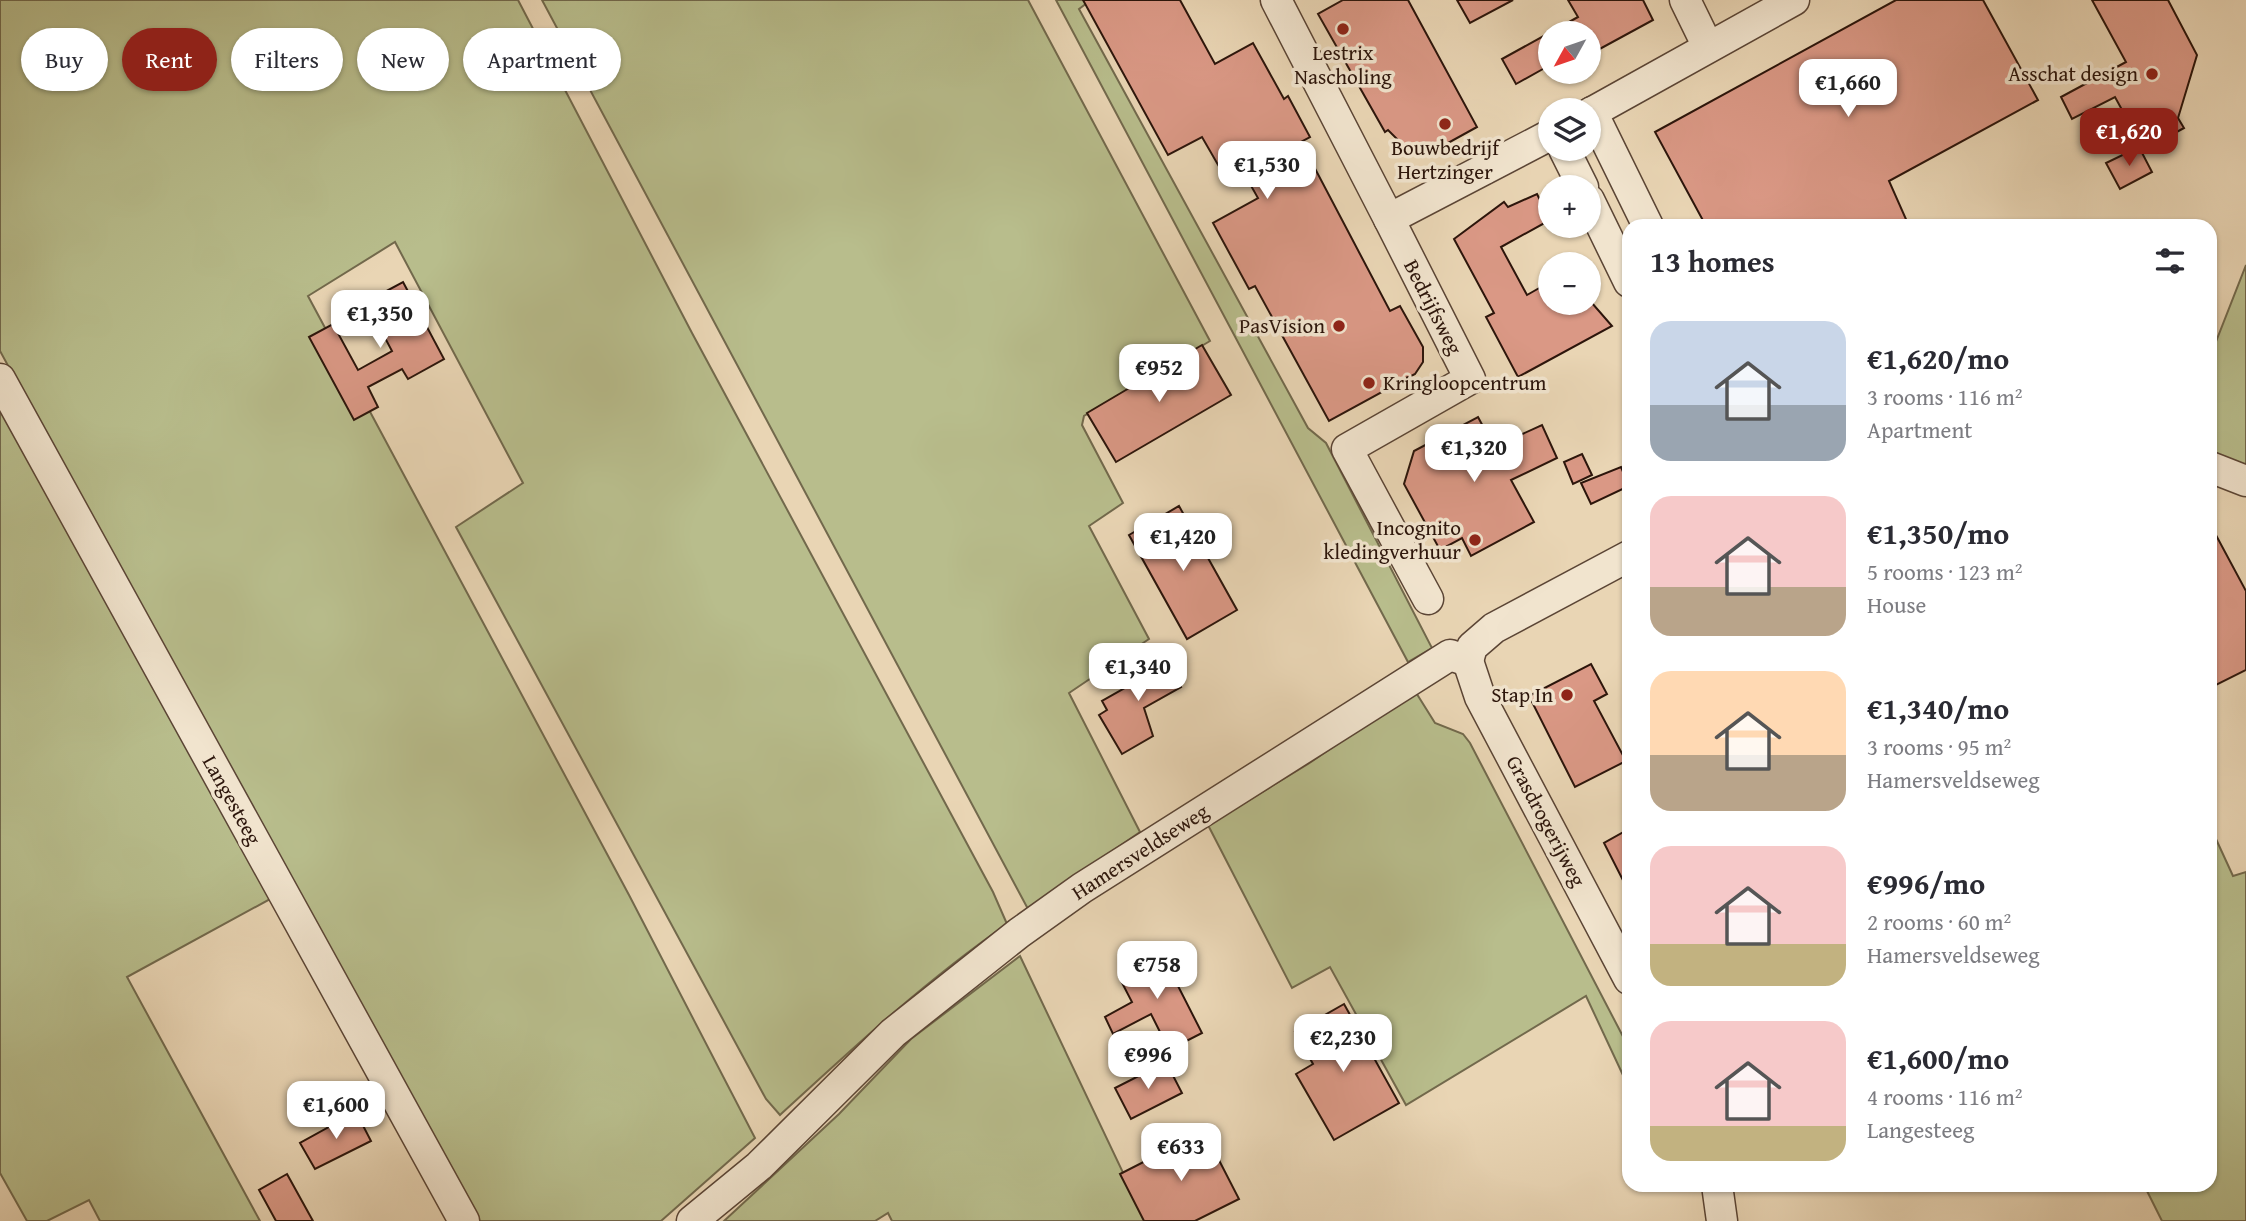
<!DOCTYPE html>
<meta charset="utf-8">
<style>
body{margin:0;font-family:"Gentium Book Plus",serif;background:#f7f7f7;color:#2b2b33;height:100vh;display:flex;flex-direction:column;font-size:26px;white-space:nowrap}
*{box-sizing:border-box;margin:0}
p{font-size:23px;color:#7c7c81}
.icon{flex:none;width:38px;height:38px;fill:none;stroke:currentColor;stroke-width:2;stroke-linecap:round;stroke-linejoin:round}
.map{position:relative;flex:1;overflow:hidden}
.drawer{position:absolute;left:1622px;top:219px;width:595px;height:973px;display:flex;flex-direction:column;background:#fff;border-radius:21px;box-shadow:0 2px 5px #0004}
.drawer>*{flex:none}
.guide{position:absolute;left:21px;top:28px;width:665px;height:63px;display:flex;gap:14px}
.needle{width:46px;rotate:230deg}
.controls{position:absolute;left:1538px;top:21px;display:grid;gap:14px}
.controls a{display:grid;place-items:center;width:63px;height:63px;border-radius:50%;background:#fff;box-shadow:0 2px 5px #0004;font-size:35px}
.price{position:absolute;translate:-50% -60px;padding:0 16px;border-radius:14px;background:#fff;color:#222;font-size:23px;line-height:46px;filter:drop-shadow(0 2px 4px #0008)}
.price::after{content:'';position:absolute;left:50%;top:42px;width:21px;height:16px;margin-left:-10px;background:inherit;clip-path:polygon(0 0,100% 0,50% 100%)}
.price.active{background:#8f2418;color:#fff}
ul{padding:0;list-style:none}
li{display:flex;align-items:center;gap:21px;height:175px;padding:0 28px}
li span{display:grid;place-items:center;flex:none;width:196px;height:140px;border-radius:21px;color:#555}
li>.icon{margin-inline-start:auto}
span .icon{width:84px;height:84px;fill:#fffc;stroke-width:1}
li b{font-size:30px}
h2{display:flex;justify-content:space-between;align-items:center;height:84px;padding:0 28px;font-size:30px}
.chip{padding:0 24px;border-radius:32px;background:#fff;box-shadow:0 2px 5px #0004;font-size:24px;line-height:63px}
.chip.active{background:#8f2418;color:#fff}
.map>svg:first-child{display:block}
.green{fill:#b8bd8c;stroke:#72694c;stroke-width:2}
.building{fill:#da9885;stroke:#2c150b;stroke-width:2}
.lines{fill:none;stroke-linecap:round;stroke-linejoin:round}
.minor-casing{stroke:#5b4535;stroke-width:33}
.minor{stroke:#f1e4ce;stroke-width:30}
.poi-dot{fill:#8f2418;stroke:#f1e4ce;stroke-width:2.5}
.labels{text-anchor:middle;stroke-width:7;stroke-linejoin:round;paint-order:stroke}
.poi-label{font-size:21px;fill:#2c150b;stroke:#f1e4ce;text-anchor:end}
.street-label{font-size:21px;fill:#2c150b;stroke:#f1e4ce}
</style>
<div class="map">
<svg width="2246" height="1221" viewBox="0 0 2246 1221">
<rect width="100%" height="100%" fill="#e9d5b4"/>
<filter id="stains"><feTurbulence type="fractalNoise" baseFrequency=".00286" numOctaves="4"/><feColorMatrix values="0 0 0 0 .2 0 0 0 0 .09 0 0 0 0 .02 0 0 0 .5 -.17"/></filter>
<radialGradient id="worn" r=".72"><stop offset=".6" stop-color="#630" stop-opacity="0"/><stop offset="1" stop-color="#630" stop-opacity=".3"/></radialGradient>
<g class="green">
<path d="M 0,0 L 518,0 L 692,333 L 993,892 L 1007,924 C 925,981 853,1048 780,1115 L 766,1099 L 456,527 L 523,483 L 395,242 L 308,296 L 629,895 L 755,1138 L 661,1221 L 476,1221 L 0,351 Z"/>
<path d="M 542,0 L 1028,0 L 1210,341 L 1084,416 L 1082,425 L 1123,503 L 1089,526 L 1149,639 L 1069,693 L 1140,832 L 1028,909 Z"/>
<path d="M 1056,0 L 1091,0 L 1079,9 L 1308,428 L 1326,443 L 1432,648 L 1408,662 Z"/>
<path d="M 2246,265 L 2246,468 L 2210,455 L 2210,357 Z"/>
<path d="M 0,402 L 272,898 L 127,977 L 260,1221 L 100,1221 L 89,1200 L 47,1221 L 27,1221 L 0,1173 Z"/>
<path d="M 1415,691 L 1435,723 L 1463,734 L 1470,743 L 1629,1048 L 1629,1088 L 1586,996 L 1406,1105 L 1330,967 L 1292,988 L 1208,825 L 1308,764 Z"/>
<path d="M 2210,826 L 2233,876 L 2246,872 L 2246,1221 L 2162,1221 L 2144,1185 L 2210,1185 Z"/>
<path d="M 1020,956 L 1146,1221 L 892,1221 L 888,1213 L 875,1221 L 724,1221 L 839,1114 L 911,1039 Z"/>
</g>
<g class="building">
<path d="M 1083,0 L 1180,0 L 1215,64 L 1253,43 L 1284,99 L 1288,96 L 1310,137 L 1301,142 L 1390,311 L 1400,306 L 1423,347 L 1423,362 L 1415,374 L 1329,421 L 1255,286 L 1249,289 L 1213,223 L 1258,198 L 1237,161 L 1221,170 L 1202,137 L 1168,155 Z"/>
<path d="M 1343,0 L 1408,0 L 1477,127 L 1439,148 L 1437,146 L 1409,151 L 1388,130 L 1385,132 L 1318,14 Z"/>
<path d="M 1457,0 L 1513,0 L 1470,23 Z"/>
<path d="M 1568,0 L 1643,0 L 1653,20 L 1596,51 L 1589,33 L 1550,33 L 1550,65 L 1516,84 L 1502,59 L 1578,17 Z"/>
<path d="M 1896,0 L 1983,0 L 2038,100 L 1889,181 L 1909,226 L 1706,226 L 1655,132 Z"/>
<path d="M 2092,0 L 2168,0 L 2197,55 L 2178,118 L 2184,128 L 2144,150 L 2115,97 L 2072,119 L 2061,97 L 2126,62 Z"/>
<path d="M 2139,147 L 2152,172 L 2120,189 L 2106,163 Z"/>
<path d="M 1537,194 L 1550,220 L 1501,247 L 1527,295 L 1550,282 L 1550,303 L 1592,303 L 1612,326 L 1518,377 L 1486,317 L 1494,313 L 1454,239 L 1504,202 L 1508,207 Z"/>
<path d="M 403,282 L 444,359 L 408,379 L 402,369 L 368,387 L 378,407 L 354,420 L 309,337 L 333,324 L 358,370 L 392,351 L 366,302 Z"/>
<path d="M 1202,345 L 1231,395 L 1116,462 L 1087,413 Z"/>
<path d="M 1478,417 L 1494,447 L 1542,425 L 1557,458 L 1511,480 L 1534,522 L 1471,556 L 1462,538 L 1440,550 L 1404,484 L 1414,451 Z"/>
<path d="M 1582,454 L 1592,475 L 1573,484 L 1564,462 Z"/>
<path d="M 1621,467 L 1629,486 L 1591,504 L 1581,483 Z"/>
<path d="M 1179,506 L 1237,610 L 1187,639 L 1129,535 Z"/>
<path d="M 2210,524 L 2246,591 L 2246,670 L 2210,688 Z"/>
<path d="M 1161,651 L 1181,687 L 1144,708 L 1153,736 L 1122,754 L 1099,715 L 1107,710 L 1102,701 L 1144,677 L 1137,664 Z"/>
<path d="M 1591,664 L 1607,694 L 1594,701 L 1626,761 L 1575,787 L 1529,696 Z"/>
<path d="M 1629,829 L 1629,892 L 1604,843 Z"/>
<path d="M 1172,950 L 1185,976 L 1183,977 L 1186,982 L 1178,986 L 1202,1033 L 1169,1050 L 1151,1014 L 1113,1034 L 1105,1017 L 1132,1002 L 1119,977 Z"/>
<path d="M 1344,1004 L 1399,1103 L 1334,1140 L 1296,1074 L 1313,1064 L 1295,1032 Z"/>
<path d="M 1166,1062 L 1182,1093 L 1131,1119 L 1115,1088 Z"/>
<path d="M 356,1112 L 371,1141 L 315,1169 L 300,1143 Z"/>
<path d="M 1204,1131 L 1239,1199 L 1195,1221 L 1144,1221 L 1120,1174 Z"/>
<path d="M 287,1174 L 313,1221 L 276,1221 L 259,1190 Z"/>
</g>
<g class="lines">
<g class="minor-casing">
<g id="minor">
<path d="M 1276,0 L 1389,219"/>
<path d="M 1685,0 L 1708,47"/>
<path d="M 1592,112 L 1648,226"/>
<path d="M 1589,114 L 1794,0"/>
<path d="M 1564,149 L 1583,187"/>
<path d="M 1589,200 L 1629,282"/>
<path d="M 0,379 L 464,1221"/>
<path d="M 2210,467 L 2246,481"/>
<path d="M 1428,599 L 1347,449 L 1470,379 L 1389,219 L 1550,135"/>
<path d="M 1468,661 L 1480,697 L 1629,979"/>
<path d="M 1468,661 L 1472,647 L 1494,628 L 1629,556"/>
<path d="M 1717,1185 L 1722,1221"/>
<path d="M 692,1221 L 759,1166 L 893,1033 L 1019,933 L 1082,888 L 1450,655 L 1468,661"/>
</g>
</g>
<use href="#minor" class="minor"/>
</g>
<g class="poi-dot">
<circle cx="1343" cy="29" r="7"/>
<circle cx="2152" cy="74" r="7"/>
<circle cx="1445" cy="124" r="7"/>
<circle cx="1339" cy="326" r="7"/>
<circle cx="1369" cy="383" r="7"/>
<circle cx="1475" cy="540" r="7"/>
<circle cx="1567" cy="695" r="7"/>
</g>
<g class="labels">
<g class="poi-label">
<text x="1343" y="60" text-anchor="middle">Lestrix<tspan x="1343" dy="24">Nascholing</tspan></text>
<text x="2138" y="81">Asschat design</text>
<text x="1445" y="155" text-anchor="middle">Bouwbedrijf<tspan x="1445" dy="24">Hertzinger</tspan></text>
<text x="1325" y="333">PasVision</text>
<text x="1383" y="390" text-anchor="start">Kringloopcentrum</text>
<text x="1461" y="535">Incognito<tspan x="1461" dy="24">kledingverhuur</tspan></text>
<text x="1553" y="702">Stap In</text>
</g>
<g class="street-label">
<text transform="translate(1433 307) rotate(63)" y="7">Bedrijfsweg</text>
<text transform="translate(232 800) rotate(61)" y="7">Langesteeg</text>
<text transform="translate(1546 821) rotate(62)" y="7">Grasdrogerijweg</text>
<text transform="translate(1140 852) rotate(-33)" y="7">Hamersveldseweg</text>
</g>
</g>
<rect width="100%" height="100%" filter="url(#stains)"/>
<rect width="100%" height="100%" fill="url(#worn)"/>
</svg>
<div class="controls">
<a><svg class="needle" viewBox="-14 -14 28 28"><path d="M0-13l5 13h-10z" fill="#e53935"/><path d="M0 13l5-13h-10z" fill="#7c7c81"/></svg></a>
<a><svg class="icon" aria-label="layers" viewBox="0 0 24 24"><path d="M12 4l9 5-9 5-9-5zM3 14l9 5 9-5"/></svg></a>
<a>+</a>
<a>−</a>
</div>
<b class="price" style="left:1848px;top:119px">€1,660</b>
<b class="price active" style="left:2129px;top:168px">€1,620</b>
<b class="price" style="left:1267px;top:201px">€1,530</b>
<b class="price" style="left:380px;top:350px">€1,350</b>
<b class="price" style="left:1159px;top:404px">€952</b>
<b class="price" style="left:1474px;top:484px">€1,320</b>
<b class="price" style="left:1183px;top:573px">€1,420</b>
<b class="price" style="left:1138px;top:703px">€1,340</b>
<b class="price" style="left:1157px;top:1001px">€758</b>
<b class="price" style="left:1343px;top:1074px">€2,230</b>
<b class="price" style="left:1148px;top:1091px">€996</b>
<b class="price" style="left:336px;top:1141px">€1,600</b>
<b class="price" style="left:1181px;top:1183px">€633</b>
<div class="guide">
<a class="chip">Buy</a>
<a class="chip active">Rent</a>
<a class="chip">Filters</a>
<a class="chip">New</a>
<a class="chip">Apartment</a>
</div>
<section class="drawer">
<h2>13 homes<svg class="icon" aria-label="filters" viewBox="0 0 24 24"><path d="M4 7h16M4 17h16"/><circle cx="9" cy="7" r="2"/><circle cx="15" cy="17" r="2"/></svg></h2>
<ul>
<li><span style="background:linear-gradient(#c9d6e8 60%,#9aa5b1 0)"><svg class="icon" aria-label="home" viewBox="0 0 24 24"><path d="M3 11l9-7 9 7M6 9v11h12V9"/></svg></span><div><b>€1,620/mo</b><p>3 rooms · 116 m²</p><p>Apartment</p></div></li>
<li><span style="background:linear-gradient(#f6c9c9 65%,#b9a48a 0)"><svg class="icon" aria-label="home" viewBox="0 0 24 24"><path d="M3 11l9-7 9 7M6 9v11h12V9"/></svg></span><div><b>€1,350/mo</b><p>5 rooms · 123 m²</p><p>House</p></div></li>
<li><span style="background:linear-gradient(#ffd9b3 60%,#b9a48a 0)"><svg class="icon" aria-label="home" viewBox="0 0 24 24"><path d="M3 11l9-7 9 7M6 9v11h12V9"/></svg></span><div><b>€1,340/mo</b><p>3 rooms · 95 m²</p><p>Hamersveldseweg</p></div></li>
<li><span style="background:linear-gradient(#f6c9c9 70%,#c2b280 0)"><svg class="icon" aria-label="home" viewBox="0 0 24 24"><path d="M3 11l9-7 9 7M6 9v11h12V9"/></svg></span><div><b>€996/mo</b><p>2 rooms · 60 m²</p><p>Hamersveldseweg</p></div></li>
<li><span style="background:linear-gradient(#f6c9c9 75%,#c2b280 0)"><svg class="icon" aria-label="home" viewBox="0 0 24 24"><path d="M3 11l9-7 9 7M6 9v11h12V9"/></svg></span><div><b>€1,600/mo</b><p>4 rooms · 116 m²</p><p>Langesteeg</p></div></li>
</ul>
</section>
</div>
